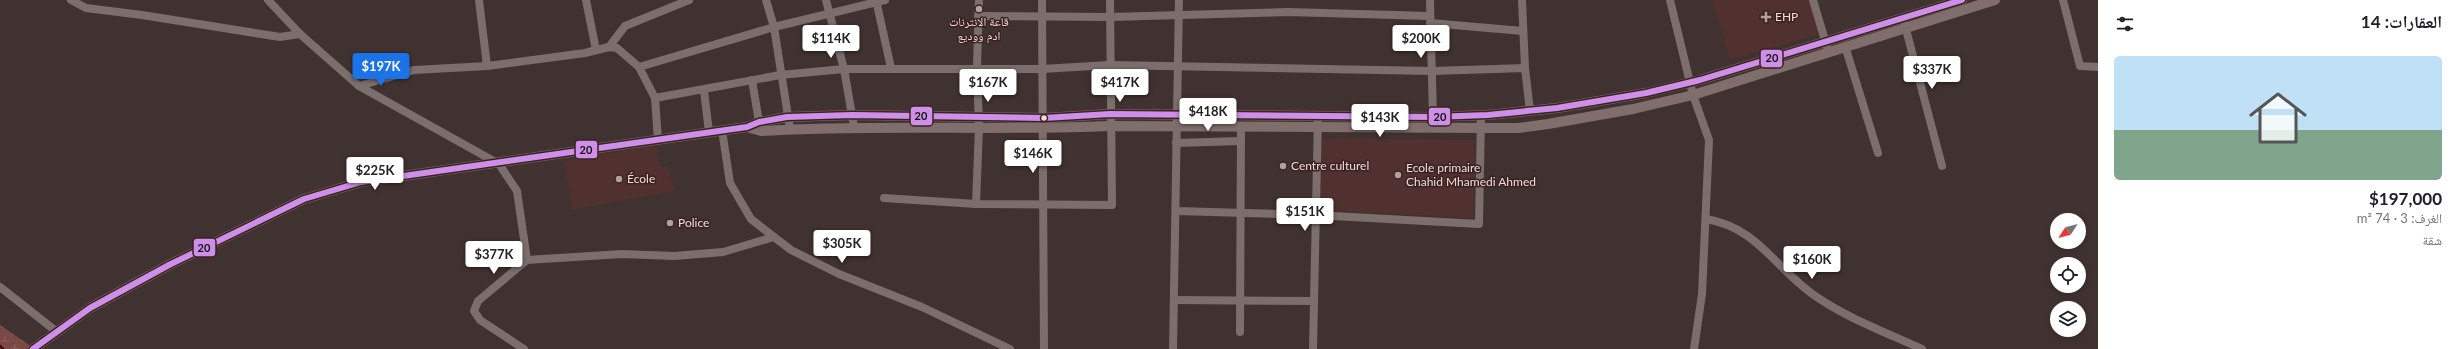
<!DOCTYPE html>
<html lang="ar">
<meta charset="utf-8">
<style>
body{margin:0;font-family:Lato,"Noto Naskh Arabic",sans-serif;background:#f6f6f6;color:#202124;direction:rtl;height:100vh;display:flex;flex-direction:column;font-size:15px;white-space:nowrap}
*{box-sizing:border-box;margin:0}
p{font-size:13px;color:#757577}
.icon{flex:none;width:22px;height:22px;fill:none;stroke:currentColor;stroke-width:2;stroke-linecap:round;stroke-linejoin:round}
.map{position:relative;flex:1;overflow:hidden;direction:ltr}
.sheet{display:flex;flex-direction:column;background:#fff;width:360px}
.sheet>*{flex:none}
.needle{width:26px;rotate:234deg}
.controls{position:absolute;left:2050px;top:213px;display:grid;gap:8px}
.controls a{display:grid;place-items:center;width:36px;height:36px;border-radius:50%;background:#fff;box-shadow:0 2px 6px #0003;font-size:20px}
.price{position:absolute;translate:-50% -34px;padding:0 9px;border-radius:4px;background:#fff;color:#222;font-size:13px;line-height:26px;filter:drop-shadow(0 1px 2px #0008)}
.price::after{content:'';position:absolute;left:50%;top:24px;width:12px;height:9px;margin-left:-6px;background:inherit;clip-path:polygon(0 0,100% 0,50% 100%)}
.price.current{background:#1a73e8;color:#fff}
ul{padding:0;list-style:none}
li{display:grid;align-content:center;gap:8px;height:212px;padding:0 16px}
li+li{border-top:1px solid #e0e0e0}
li span{display:grid;place-items:center;height:124px;border-radius:6px;color:#555}
li>.icon{margin-inline-start:auto}
span .icon{width:72px;height:72px;fill:#fffc;stroke-width:1}
li b{font-size:17px}
h2{display:flex;justify-content:space-between;align-items:center;height:48px;padding:0 16px;font-size:17px}
main{display:flex;flex:1;min-height:0}
.map>svg:first-child{display:block}
.built{fill:#50312f}
.wetland{fill:url(#wetland-marsh)}
.lines{fill:none;stroke-linecap:round;stroke-linejoin:round}
.stream{stroke:#40080b;stroke-width:2.5}
.minor{stroke:#7c6e6d;stroke-width:8}
.major{stroke:#806e6c;stroke-width:10}
.bus-1-casing{stroke:#3b2220;stroke-width:9}
.bus-1{stroke:#ce8fe9;stroke-width:6}
.poi-dot{fill:#b1a09f;stroke:#3b2220;stroke-width:1.5}
.bus-dot{fill:#eedcdb;stroke:#3b2220;stroke-width:1.5}
.labels{text-anchor:middle;stroke-width:3;stroke-linejoin:round;paint-order:stroke}
.poi-label{font-size:12px;fill:#eedcdb;stroke:#3b2220;text-anchor:start}
.line-badge{stroke:#3b2220;stroke-width:1.5}
.pale-badge-label{font-size:11px;text-anchor:middle;font-weight:bold;fill:#111}
</style>
<main>
<section class="sheet">
<h2>العقارات: 14<svg class="icon" aria-label="filters" viewBox="0 0 24 24"><path d="M4 7h16M4 17h16"/><circle cx="9" cy="7" r="2"/><circle cx="15" cy="17" r="2"/></svg></h2>
<ul>
<li><span style="background:linear-gradient(#bfe0f5 60%,#7fa58c 0)"><svg class="icon" aria-label="home" viewBox="0 0 24 24"><path d="M3 11l9-7 9 7M6 9v11h12V9"/></svg></span><div><b>$197,000</b><p>الغرف: 3 · 74 m²</p><p>شقة</p></div></li>
</ul>
</section>
<div class="map">
<svg width="2098" height="349" viewBox="0 0 2098 349">
<defs>
<pattern id="wetland-marsh" width="20" height="14" patternUnits="userSpaceOnUse"><rect width="20" height="14" fill="#7a4845"/><path d="M1 5h8M5 5V1M11 12h8M15 12V8" fill="none" stroke="#8d625f"/></pattern>
</defs>
<rect width="100%" height="100%" fill="#403230"/>
<g class="built">
<path d="M 1712,0 L 1809,0 L 1820,34 L 1730,60 Z"/>
<path d="M 1322,138 L 1475,140 L 1473,218 L 1321,210 Z"/>
<path d="M 656,145 L 660,167 L 668,167 L 674,191 L 572,210 L 564,161 Z"/>
</g>
<path class="wetland" d="M 0,325 L 35,349 L 0,349 Z"/>
<g class="lines">
<path class="stream" d="M 0,346 L 3,349"/>
<g class="minor">
<path d="M 71,0 L 86,8 L 142,15 L 280,37 L 300,34"/>
<path d="M 268,0 L 300,34 L 359,86 L 499,164 L 517,191 L 527,260 L 478,301 L 474,311 L 480,320 L 524,349"/>
<path d="M 479,0 L 487,66"/>
<path d="M 586,0 L 596,50"/>
<path d="M 766,0 L 774,27 L 790,129"/>
<path d="M 826,0 L 844,69 L 854,127"/>
<path d="M 876,0 L 891,68"/>
<path d="M 1042,0 L 1044,349"/>
<path d="M 1430,0 L 1433,117"/>
<path d="M 1522,0 L 1525,68"/>
<path d="M 1670,0 L 1693,95 L 1709,140 L 1702,294 L 1694,349"/>
<path d="M 1813,0 L 1827,47"/>
<path d="M 2063,0 L 2080,66 L 2098,67"/>
<path d="M 978,16 L 1110,17 L 1288,12 L 1430,16"/>
<path d="M 1903,18 L 1942,166"/>
<path d="M 1430,23 L 1523,31"/>
<path d="M 1845,46 L 1878,153"/>
<path d="M 609,47 L 625,26 L 689,0"/>
<path d="M 639,67 L 774,27 L 885,0"/>
<path d="M 752,80 L 760,128"/>
<path d="M 359,86 L 414,70 L 487,66 L 585,53 L 609,47 L 617,48 L 639,67 L 655,98 L 658,140"/>
<path d="M 704,91 L 709,132"/>
<path d="M 655,98 L 780,75 L 844,69 L 1042,69 L 1109,65 L 1432,71 L 1525,68 L 1530,111"/>
<path d="M 722,130 L 730,183 L 751,219 L 774,237 L 791,250 L 839,274 L 922,307 L 1010,349"/>
<path d="M 1176,143 L 1241,141"/>
<path d="M 884,198 L 976,204 L 1112,205 L 1110,0"/>
<path d="M 976,204 L 979,128 L 977,67 L 979,0"/>
<path d="M 1176,211 L 1315,215 L 1479,224 L 1481,115"/>
<path d="M 1706,219 C 1756,227 1774,266 1811,293 C 1844,317 1885,332 1922,349"/>
<path d="M 527,260 L 622,254 L 674,256 L 723,252 L 774,237"/>
<path d="M 0,287 L 57,332"/>
<path d="M 1174,300 L 1313,301"/>
<path d="M 1240,332 L 1241,127"/>
<path d="M 1173,349 L 1179,0"/>
<path d="M 1313,349 L 1318,115"/>
</g>
<g class="major">
<path d="M 747,127 L 761,131 C 877,124 994,131 1111,126 L 1481,128 L 1519,128 L 1548,124 L 1633,109 L 1693,95 L 1995,0"/>
<path d="M 33,349 L 90,308 L 169,265 L 304,199 L 361,182 L 747,127 L 759,122 L 787,117 L 852,115 L 1044,118 L 1110,114 L 1433,117 L 1488,115 L 1557,108 L 1646,93 L 1700,80 L 1962,0"/>
</g>
<g class="bus-1-casing">
<path id="bus-1" d="M 33,349 L 90,308 L 169,265 L 304,199 L 361,182 L 747,127 L 759,122 L 787,117 L 852,115 L 1044,118 L 1110,114 L 1433,117 L 1488,115 L 1557,108 L 1646,93 L 1700,80 L 1962,0"/>
</g>
<use href="#bus-1" class="bus-1"/>
</g>
<g class="poi-dot">
<circle cx="979" cy="9" r="4"/>
<path d="M1764 11h4v4h4v4h-4v4h-4v-4h-4v-4h4z"/>
<circle cx="1283" cy="166" r="4"/>
<circle cx="1398" cy="175" r="4"/>
<circle cx="619" cy="179" r="4"/>
<circle cx="670" cy="223" r="4"/>
</g>
<circle class="bus-dot" cx="1044" cy="118" r="3.5"/>
<g class="labels">
<g class="poi-label">
<text x="1775" y="21">EHP</text>
<text x="979" y="26" text-anchor="middle">قاعة الانترنات<tspan x="979" dy="14">ادم ووديع</tspan></text>
<text x="1291" y="170">Centre culturel</text>
<text x="1406" y="172">Ecole primaire<tspan x="1406" dy="14">Chahid Mhamedi Ahmed</tspan></text>
<text x="627" y="183">École</text>
<text x="678" y="227">Police</text>
</g>
</g>
<g class="line-badge">
<rect x="1760" y="49" width="23" height="19" rx="4" fill="#ce8fe9"/>
<rect x="910" y="106" width="23" height="20" rx="4" fill="#ce8fe9"/>
<rect x="1428" y="107" width="23" height="19" rx="4" fill="#ce8fe9"/>
<rect x="575" y="140" width="23" height="19" rx="4" fill="#ce8fe9"/>
<rect x="193" y="238" width="23" height="19" rx="4" fill="#ce8fe9"/>
</g>
<g class="pale-badge-label">
<text x="1772" y="62">20</text>
<text x="921" y="120">20</text>
<text x="1440" y="121">20</text>
<text x="586" y="154">20</text>
<text x="204" y="252">20</text>
</g>
</svg>
<div class="controls">
<a><svg class="needle" viewBox="-14 -14 28 28"><path d="M0-13l5 13h-10z" fill="#e53935"/><path d="M0 13l5-13h-10z" fill="#757577"/></svg></a>
<a><svg class="icon" aria-label="locate" viewBox="0 0 24 24"><circle cx="12" cy="12" r="6"/><path d="M12 2v4M12 18v4M2 12h4M18 12h4"/></svg></a>
<a><svg class="icon" aria-label="layers" viewBox="0 0 24 24"><path d="M12 4l9 5-9 5-9-5zM3 14l9 5 9-5"/></svg></a>
</div>
<b class="price" style="left:831px;top:59px">$114K</b>
<b class="price" style="left:1421px;top:59px">$200K</b>
<b class="price current" style="left:381px;top:87px">$197K</b>
<b class="price" style="left:1932px;top:90px">$337K</b>
<b class="price" style="left:988px;top:103px">$167K</b>
<b class="price" style="left:1120px;top:103px">$417K</b>
<b class="price" style="left:1208px;top:132px">$418K</b>
<b class="price" style="left:1380px;top:138px">$143K</b>
<b class="price" style="left:1033px;top:174px">$146K</b>
<b class="price" style="left:375px;top:191px">$225K</b>
<b class="price" style="left:1305px;top:232px">$151K</b>
<b class="price" style="left:842px;top:264px">$305K</b>
<b class="price" style="left:494px;top:275px">$377K</b>
<b class="price" style="left:1812px;top:280px">$160K</b>
</div>
</main>
